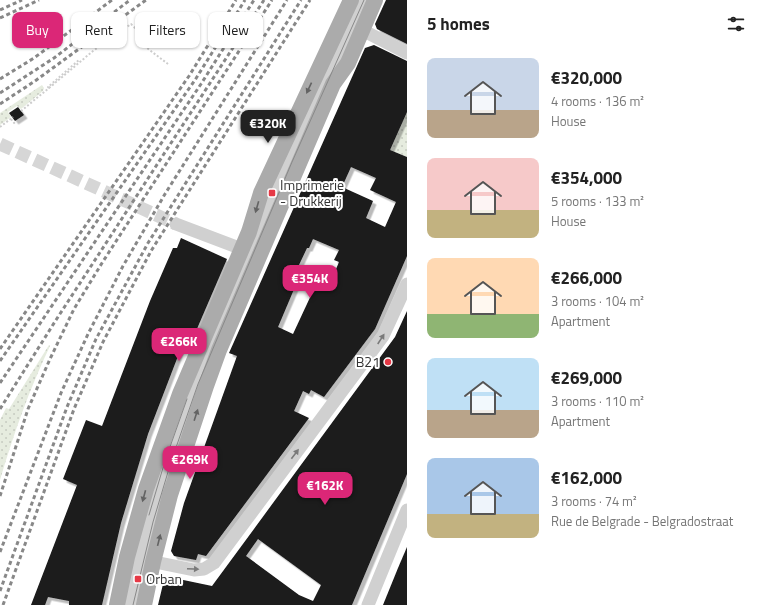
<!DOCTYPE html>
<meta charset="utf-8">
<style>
body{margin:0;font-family:"Titillium Web",sans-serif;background:#f6f6f6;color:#222;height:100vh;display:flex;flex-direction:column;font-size:15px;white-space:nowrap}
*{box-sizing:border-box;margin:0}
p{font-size:13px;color:#767676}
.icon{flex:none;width:22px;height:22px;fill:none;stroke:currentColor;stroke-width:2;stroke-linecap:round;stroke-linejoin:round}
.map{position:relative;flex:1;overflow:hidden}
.sheet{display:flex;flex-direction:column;background:#fff;width:360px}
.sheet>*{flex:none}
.hud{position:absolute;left:12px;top:12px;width:335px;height:36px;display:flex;gap:8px}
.price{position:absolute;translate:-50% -34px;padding:0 9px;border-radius:8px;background:#db2777;color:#fff;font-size:13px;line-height:26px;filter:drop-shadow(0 1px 2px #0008)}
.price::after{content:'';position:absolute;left:50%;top:24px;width:12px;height:9px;margin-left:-6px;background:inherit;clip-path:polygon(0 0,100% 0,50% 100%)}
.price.on{background:#222;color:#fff}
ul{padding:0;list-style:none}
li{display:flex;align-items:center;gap:12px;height:100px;padding:0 20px}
li span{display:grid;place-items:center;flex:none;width:112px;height:80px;border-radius:8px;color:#555}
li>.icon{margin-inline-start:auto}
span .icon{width:48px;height:48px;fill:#fffc;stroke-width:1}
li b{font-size:17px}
h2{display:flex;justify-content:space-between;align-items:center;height:48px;padding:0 20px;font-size:17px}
.chip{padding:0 14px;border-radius:8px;background:#fff;box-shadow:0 1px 3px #0004;font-size:14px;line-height:36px}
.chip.on{background:#db2777;color:#fff}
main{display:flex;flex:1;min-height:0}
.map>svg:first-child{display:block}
.grass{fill:url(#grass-dots)}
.building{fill:#1a1a1a;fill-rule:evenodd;filter:url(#shadow)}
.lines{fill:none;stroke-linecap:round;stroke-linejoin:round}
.minor-tunnel{stroke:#d6d6d6;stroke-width:13;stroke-dasharray:13 6;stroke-linecap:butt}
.path{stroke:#cdcdcd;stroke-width:2;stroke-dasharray:2 2;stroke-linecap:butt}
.minor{stroke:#d0d0d0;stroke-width:13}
.major{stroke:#ababab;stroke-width:16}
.tram{stroke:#888;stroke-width:1}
.rail{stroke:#888;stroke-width:3;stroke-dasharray:4 3;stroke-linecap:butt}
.oneway{fill:#636363}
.oneway2{fill:#7a7a7a}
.poi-dot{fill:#e63946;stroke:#fff;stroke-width:1.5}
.labels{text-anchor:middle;stroke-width:4;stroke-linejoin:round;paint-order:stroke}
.poi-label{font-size:14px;fill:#333;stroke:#fff;text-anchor:start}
</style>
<main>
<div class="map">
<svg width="407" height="605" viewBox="0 0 407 605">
<defs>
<pattern id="grass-dots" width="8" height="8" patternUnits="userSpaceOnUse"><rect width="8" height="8" fill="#e6ecdf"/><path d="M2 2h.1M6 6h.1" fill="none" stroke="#c6cbc0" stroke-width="1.8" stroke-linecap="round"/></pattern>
<filter id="shadow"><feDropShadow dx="3.5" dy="3.5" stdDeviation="0" flood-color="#0004"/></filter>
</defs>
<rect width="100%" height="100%" fill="#fff"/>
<g class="grass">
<path d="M 42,85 L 44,88 L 43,91 L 21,109 L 17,106 L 8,112 L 11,117 L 0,125 L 0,113 Z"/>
<path d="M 407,112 L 407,157 L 390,150 Z"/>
<path d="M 49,345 L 50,346 C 29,390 14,433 0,480 L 0,420 L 6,408 L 9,409 Z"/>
</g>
<g class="building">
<path d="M 386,0 L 407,0 L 407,44 L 377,29 L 375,24 Z"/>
<path d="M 374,45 L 407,61 L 407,112 L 390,150 L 407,157 L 407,256 L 375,329 L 324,397 L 311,390 L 309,394 L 303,391 L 294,411 L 309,418 L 206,556 L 198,554 L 196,560 L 174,556 L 171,551 L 184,503 L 237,356 L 229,353 L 365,48 ZM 351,167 L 376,178 L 370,190 L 396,202 L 385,227 L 366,218 L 373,201 L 342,187 ZM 313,239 L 339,250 L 334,260 L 339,262 L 331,281 L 320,276 L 293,334 L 278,327 L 303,268 L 298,267 L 307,248 L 309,248 Z"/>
<path d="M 18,107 L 24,115 L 15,121 L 9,113 Z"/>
<path d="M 181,238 L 227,259 L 193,338 L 183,343 L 148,434 L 121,523 L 102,605 L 69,605 L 69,601 L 48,597 L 45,605 L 31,605 L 77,485 L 63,479 L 86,420 L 102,426 L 150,301 L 173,248 L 177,248 Z"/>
<path d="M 407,311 L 407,474 L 352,605 L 158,605 L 164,580 L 169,577 L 212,586 L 395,337 ZM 258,539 L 321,585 L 313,601 L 299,595 L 246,556 Z"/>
<path d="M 407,547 L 407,605 L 383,605 L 398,568 Z"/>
</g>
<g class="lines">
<path class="minor-tunnel" d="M 0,144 L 176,224"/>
<g class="path">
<path d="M 49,88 L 93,51 L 131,24 L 144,37 L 139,42 L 168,64"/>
<path d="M 21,111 L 49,88 L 48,87 L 79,60"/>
<path d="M 11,119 L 15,124"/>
<path d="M 0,127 L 13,117"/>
</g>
<g class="minor">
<path d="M 353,28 L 362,30 L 407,53"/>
<path d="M 176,224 L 242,249"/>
<path d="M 145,560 L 194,570 L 204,569 L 214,563 L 383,336 L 407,284"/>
<path d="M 130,605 L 140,559 L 158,492 L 177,432 L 202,365 L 289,161 L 361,0"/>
<path d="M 368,605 L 407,510"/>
</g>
<g class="major">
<path d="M 117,605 L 127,557 L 146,489 L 180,394 L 249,232 L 261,193 L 351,0"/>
<path d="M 144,605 L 153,562 L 170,495 L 206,386 L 219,350 L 333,84 L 348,63 L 375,0"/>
</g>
<g class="tram">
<path d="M 149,515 L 165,461 L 187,399"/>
<path d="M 133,605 L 153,522 L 171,462 L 198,384 L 292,162 L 364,0"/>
</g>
<g class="rail">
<path d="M 0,10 L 22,0"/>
<path d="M 0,18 L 39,0"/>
<path d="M 0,79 L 34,58 L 112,0"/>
<path d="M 0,93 L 54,58 L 130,0"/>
<path d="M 0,104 L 35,81 L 146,0"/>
<path d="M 0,349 L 189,76 L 236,0"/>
<path d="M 0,361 L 195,80 L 245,0"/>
<path d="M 0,383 L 201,84 L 254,0"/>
<path d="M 0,409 L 56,320 L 264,0"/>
<path d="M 0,496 L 28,409 L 50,359 L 74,309 L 102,263 L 272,0"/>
<path d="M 0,552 L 61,393 L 88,334 L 123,266 L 165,194 L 287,0"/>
<path d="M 0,591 L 67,407 L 96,339 L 148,243 L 301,0"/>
<path d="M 3,605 L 74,409 L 103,342 L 151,251 L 310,0"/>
</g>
</g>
<defs><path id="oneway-solid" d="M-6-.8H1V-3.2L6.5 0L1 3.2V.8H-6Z"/></defs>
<g class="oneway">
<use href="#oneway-solid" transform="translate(309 88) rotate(115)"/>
<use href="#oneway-solid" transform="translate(257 207) rotate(106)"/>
<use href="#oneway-solid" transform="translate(196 415) rotate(-72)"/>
<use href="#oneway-solid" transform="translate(144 496) rotate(105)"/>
<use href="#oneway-solid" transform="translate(159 540) rotate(-76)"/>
</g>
<g class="oneway2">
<use href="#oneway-solid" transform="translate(381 339) rotate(-57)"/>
<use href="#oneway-solid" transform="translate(295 454) rotate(-53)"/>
<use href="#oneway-solid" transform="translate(193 569) rotate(3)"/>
</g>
<g class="poi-dot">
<rect x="268" y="189" width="8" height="8" rx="2"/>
<circle cx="388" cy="362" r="4"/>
<rect x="134" y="575" width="8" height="8" rx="2"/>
</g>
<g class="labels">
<g class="poi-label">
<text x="280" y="190">Imprimerie<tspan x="280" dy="16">- Drukkerij</tspan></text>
<text x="380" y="367" text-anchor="end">B21</text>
<text x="146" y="584">Orban</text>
</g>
</g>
</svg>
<b class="price on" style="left:268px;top:144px">€320K</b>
<b class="price" style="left:310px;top:299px">€354K</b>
<b class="price" style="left:179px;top:362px">€266K</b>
<b class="price" style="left:190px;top:480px">€269K</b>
<b class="price" style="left:325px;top:506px">€162K</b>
<div class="hud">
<a class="chip on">Buy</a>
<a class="chip">Rent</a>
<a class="chip">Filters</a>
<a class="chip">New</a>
</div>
</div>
<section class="sheet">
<h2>5 homes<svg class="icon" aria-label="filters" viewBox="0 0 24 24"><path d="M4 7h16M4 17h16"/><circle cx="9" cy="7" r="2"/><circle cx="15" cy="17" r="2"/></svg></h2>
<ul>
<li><span style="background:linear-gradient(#c9d6e8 65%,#b9a48a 0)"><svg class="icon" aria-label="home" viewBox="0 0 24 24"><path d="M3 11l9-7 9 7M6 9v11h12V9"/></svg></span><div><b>€320,000</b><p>4 rooms · 136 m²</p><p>House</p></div></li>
<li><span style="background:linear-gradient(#f6c9c9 65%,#c2b280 0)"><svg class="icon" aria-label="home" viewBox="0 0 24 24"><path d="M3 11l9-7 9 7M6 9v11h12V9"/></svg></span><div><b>€354,000</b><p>5 rooms · 133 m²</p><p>House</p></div></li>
<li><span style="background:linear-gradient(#ffd9b3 70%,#8fb573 0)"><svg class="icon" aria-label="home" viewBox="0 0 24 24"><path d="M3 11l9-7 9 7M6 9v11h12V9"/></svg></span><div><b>€266,000</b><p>3 rooms · 104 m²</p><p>Apartment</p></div></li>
<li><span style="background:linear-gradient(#bfe0f5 65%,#b9a48a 0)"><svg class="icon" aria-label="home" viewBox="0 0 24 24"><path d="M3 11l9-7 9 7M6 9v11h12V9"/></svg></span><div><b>€269,000</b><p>3 rooms · 110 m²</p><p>Apartment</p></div></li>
<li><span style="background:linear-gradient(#a9c7e8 70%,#c2b280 0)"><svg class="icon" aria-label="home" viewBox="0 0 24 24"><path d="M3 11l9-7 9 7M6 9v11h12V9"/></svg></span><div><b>€162,000</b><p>3 rooms · 74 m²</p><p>Rue de Belgrade - Belgradostraat</p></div></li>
</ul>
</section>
</main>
